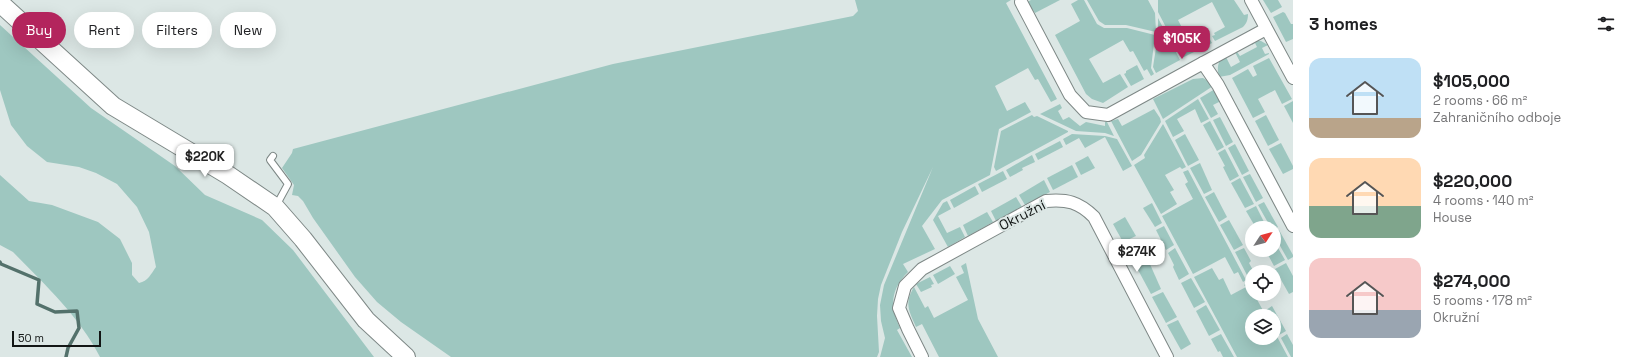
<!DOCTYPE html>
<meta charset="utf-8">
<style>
body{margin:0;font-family:"Space Grotesk",sans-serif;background:#f6f6f6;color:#202124;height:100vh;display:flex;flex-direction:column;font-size:15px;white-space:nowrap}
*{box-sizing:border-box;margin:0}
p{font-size:13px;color:#757577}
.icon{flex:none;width:22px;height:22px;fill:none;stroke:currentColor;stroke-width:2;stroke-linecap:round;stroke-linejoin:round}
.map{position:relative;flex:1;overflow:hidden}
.side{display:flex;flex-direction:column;background:#fff;width:340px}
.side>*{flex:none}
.top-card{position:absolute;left:12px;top:12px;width:380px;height:36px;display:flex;gap:8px}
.needle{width:26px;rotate:54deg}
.buttons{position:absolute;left:1245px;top:221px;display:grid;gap:8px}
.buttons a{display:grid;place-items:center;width:36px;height:36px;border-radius:50%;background:#fff;box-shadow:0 4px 16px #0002;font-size:20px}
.scale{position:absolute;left:12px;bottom:10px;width:89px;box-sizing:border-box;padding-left:4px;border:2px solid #121615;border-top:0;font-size:11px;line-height:14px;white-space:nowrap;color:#121615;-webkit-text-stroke:3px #dce7e5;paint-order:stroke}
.price{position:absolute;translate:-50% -34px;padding:0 9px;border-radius:8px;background:#fff;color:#222;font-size:13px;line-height:26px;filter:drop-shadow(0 1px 2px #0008)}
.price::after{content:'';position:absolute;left:50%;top:24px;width:12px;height:9px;margin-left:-6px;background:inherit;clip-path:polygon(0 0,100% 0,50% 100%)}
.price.on{background:#b3255d;color:#fff}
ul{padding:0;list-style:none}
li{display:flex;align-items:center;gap:12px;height:100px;padding:0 16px}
li span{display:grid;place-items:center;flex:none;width:112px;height:80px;border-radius:12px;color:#555}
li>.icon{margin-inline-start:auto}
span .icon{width:48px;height:48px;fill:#fffc;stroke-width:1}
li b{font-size:17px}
h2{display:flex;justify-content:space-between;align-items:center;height:48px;padding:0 16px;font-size:17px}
.tag{padding:0 14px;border-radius:18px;background:#fff;box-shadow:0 4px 16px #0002;font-size:14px;line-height:36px}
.tag.on{background:#b3255d;color:#fff}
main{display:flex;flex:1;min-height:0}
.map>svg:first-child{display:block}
.green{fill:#9ec7c0}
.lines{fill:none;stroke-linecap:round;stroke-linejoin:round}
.stream{stroke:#53716b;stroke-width:3.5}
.service-casing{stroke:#7e8886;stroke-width:8}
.minor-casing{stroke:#7e8886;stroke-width:14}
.secondary-casing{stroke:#7e8886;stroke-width:20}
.service{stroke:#fff;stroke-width:6}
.minor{stroke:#fff;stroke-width:12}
.secondary{stroke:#fff;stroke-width:18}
.labels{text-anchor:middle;stroke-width:4;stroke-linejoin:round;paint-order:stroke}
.street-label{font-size:14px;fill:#121615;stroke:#dce7e5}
</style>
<main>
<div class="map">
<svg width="1293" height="357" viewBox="0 0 1293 357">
<rect width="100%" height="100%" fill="#dce7e5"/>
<g class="green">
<path d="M 855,0 L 1011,0 L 1006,3 L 1057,99 L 1051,102 L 1038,79 L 1035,80 L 1028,68 L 995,86 L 1007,111 L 1025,102 L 1031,112 L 999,129 L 990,175 L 942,200 L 922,226 L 935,249 L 903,264 L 908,272 C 890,290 890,306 900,328 L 897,330 L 912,357 L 880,357 L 885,338 L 881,321 L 880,305 L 884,285 L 933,167 L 902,232 L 881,285 L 878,299 L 877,316 L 879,352 L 877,357 L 451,357 L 401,322 L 377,302 L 355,277 L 313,218 L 303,201 L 298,196 L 292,195 L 294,185 L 282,168 L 292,153 L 293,149 L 613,64 L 853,16 L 858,11 Z"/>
<path d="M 1031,0 L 1060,0 L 1035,13 L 1027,2 Z"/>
<path d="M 1078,0 L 1084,0 L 1097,24 L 1104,28 L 1127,28 L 1155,35 L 1151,68 L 1154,74 L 1151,76 L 1147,69 L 1144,71 L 1133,51 L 1130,52 L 1123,40 L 1089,59 L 1103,83 L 1120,74 L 1128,87 L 1103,103 L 1092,99 L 1086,94 L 1055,35 L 1080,21 L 1071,4 Z"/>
<path d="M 1087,0 L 1148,0 L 1155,13 L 1156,32 L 1126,25 L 1105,25 L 1099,21 Z"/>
<path d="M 1158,0 L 1234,0 L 1244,15 L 1248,14 C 1248,19 1247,23 1243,27 L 1215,41 L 1212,36 L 1215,35 L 1214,33 L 1225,27 L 1212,2 L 1178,20 L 1191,45 L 1208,36 L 1212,43 L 1182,58 L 1158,12 Z"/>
<path d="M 1263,0 L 1278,0 L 1282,7 L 1271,13 Z"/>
<path d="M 1283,12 L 1285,13 L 1291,24 L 1293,24 L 1293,39 L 1286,42 L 1273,17 Z"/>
<path d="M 1158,18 L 1180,60 L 1156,73 L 1153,67 L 1158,35 Z"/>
<path d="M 0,25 L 91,108 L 175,166 L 205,195 L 262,220 L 293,250 L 374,357 L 100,357 C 79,316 45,285 13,252 L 0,245 L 0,175 L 29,201 L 52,205 L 98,222 L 120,239 L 132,263 L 132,275 L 139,283 C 148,281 151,274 156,267 L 149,232 L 137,207 L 117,184 L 96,173 L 79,167 L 47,162 L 27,146 L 11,125 L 0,90 Z"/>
<path d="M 1250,41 L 1261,41 L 1268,45 L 1262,48 L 1265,54 L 1269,53 L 1269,54 L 1230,75 L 1219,77 C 1217,68 1217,61 1225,55 L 1231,67 L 1240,62 L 1234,50 L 1235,49 L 1240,56 L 1257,47 L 1255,43 L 1252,45 Z"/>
<path d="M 1269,58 L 1292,99 L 1282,104 L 1275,90 L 1258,99 L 1265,112 L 1253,118 L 1232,78 L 1248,69 L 1253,77 L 1257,75 L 1253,66 Z"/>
<path d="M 1137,65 L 1144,79 L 1131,86 L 1124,74 L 1126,73 L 1126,71 Z"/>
<path d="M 1203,78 L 1210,82 L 1213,86 L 1163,119 L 1153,99 L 1193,79 Z"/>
<path d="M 1215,89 L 1221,101 L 1213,105 L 1218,114 L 1211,118 L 1200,98 Z"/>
<path d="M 1198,99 L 1209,119 L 1201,123 L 1195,109 L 1177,119 L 1184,131 L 1173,137 L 1165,121 Z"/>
<path d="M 1293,101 L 1293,123 L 1284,106 Z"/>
<path d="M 1060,104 L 1062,108 L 1058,111 L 1063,120 L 1069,117 L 1080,126 L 1086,122 L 1105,126 L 1105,122 L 1107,122 L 1114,136 L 1105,133 L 1076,131 L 1040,114 Z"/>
<path d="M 1154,109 L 1160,118 L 1161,122 L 1141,155 L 1132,161 L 1111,121 L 1118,119 L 1122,126 Z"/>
<path d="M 1032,115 L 1034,117 L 1037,116 L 1068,131 L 1068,132 L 996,171 L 994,167 L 1001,131 Z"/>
<path d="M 1266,115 L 1279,140 L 1268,146 L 1255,121 Z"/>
<path d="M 1220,117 L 1233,142 L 1226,146 L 1213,120 Z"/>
<path d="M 1210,121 L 1224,147 L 1217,151 L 1203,125 Z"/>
<path d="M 1163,124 L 1186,167 L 1182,169 L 1180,167 L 1165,175 L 1174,190 L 1170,192 L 1177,204 L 1161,214 L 1134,165 L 1145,158 L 1144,155 Z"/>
<path d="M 1072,134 L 1105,136 L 1117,139 L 1132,166 L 1123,171 L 1105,137 L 1085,148 L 1079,138 L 1066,145 L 1063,139 Z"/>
<path d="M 1185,134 L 1199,160 L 1188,166 L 1175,140 Z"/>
<path d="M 1060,141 L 1063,147 L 1038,160 L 1035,154 Z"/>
<path d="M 1281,143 L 1293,166 L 1293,169 L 1283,174 L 1269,149 Z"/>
<path d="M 1235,144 L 1249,171 L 1242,175 L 1228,148 Z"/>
<path d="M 1225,149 L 1239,176 L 1230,181 L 1223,167 L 1225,166 L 1218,153 Z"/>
<path d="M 1032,155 L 1035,162 L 1022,168 L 1023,170 L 1010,177 L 1006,170 Z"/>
<path d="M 1088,156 L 1095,168 L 1081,175 L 1075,163 Z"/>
<path d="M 1200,163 L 1212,190 L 1204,194 L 1190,168 Z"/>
<path d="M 1072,165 L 1078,177 L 1053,190 L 1047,178 Z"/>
<path d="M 1188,170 L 1246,280 L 1243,282 L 1238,272 L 1234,274 L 1225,257 L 1193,274 L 1162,216 L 1193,199 L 1185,184 L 1188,182 L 1183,172 Z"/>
<path d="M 1003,171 L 1007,179 L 982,192 L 978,184 Z"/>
<path d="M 1250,174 L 1263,198 L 1256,202 L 1243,177 Z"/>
<path d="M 1240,178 L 1254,204 L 1245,208 L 1231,183 Z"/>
<path d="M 1044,180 L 1050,192 L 1025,205 L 1019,195 Z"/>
<path d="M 975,186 L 979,194 L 954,208 L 950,200 Z"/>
<path d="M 1214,192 L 1227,217 L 1219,222 L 1205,197 Z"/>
<path d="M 1016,197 L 1022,207 L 996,221 L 991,211 Z"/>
<path d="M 947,201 L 951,209 L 938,216 L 947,233 L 960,227 L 965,237 L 948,247 L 933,220 L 943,203 Z"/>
<path d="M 1264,202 L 1278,227 L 1274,229 L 1271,228 L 1258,205 Z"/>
<path d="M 1152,203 L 1162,223 L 1155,227 L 1143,208 Z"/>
<path d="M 1256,206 L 1267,228 L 1256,228 L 1246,211 Z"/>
<path d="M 987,212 L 993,222 L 968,236 L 963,225 Z"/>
<path d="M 1125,217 L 1136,236 L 1123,242 L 1113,224 Z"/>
<path d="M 1229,220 L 1243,245 L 1234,250 L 1220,225 Z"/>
<path d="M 1164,226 L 1174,245 L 1166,250 L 1156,230 Z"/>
<path d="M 1279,230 L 1293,255 L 1293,257 L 1288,260 L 1274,235 L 1274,233 Z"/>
<path d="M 1137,239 L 1147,258 L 1135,265 L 1125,245 Z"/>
<path d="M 1274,241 L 1285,260 L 1274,266 L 1267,253 L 1269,252 L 1268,250 L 1274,250 Z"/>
<path d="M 1175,248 L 1189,274 L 1179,280 L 1173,267 L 1174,265 L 1168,253 Z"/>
<path d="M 1244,248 L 1251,261 L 1249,263 L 1254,272 L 1252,272 L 1252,277 L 1249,279 L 1235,252 Z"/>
<path d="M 1149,262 L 1161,289 L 1151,294 L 1137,268 Z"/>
<path d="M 966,263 L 978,319 L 998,357 L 939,357 L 922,324 L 916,327 C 909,311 904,303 914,287 L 925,308 L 928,306 L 934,318 L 968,300 L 956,277 L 964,273 L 961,266 Z"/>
<path d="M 1286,263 L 1293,276 L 1293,292 L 1289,294 L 1275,269 Z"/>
<path d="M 950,266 L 955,274 L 938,284 L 933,275 Z"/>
<path d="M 1212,268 L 1219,280 L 1223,278 L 1231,295 L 1246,287 L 1244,285 L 1248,283 L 1252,289 L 1252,294 L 1254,294 L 1266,316 L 1252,316 L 1252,338 L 1274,338 L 1274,331 L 1288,357 L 1237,357 L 1194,277 Z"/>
<path d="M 930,277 L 934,284 L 931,285 L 932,287 L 921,292 L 916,284 Z"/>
<path d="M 1191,278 L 1205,302 L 1194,308 L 1181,283 Z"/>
<path d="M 1163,292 L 1177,317 L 1166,323 L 1152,297 Z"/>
<path d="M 1206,305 L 1220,330 L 1209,336 L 1196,311 Z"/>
<path d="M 1272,306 L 1286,331 L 1279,335 L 1274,325 L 1274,316 L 1269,316 L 1266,310 Z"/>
<path d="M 1178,320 L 1191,344 L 1181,350 L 1167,325 Z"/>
<path d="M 1221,334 L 1234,357 L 1223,357 L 1220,351 L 1218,352 L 1211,339 Z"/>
<path d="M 1287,334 L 1293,345 L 1293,357 L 1291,357 L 1281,338 Z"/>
</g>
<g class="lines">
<path class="stream" d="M 0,262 L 1,264 L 39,280 L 37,304 L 55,312 L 77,311 L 79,328 L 68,348 L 66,357"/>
<g class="service-casing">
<path id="service" d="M 273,156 L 270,160 L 288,184 L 276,206"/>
</g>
<g class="minor-casing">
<g id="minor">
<path d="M 1251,0 L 1293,78"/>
<path d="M 1021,2 L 1070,95 L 1086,112 L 1108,115 L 1203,63 L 1218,85 L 1293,226"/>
<path d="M 1203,63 L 1266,29"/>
<path d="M 922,357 L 908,329 L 899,308 L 905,286 L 922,269 L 1046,201 C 1067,199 1079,202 1094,217 L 1167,357"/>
</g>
</g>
<g class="secondary-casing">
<path id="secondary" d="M 0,3 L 113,106 L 228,175 L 275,207 L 303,239 L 366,320 L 406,357"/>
</g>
<use href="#service" class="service"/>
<use href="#minor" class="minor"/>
<use href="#secondary" class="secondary"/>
</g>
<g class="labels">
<g class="street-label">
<text transform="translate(1022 215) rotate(-27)" y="5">Okružní</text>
</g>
</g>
</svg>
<div class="buttons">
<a><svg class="needle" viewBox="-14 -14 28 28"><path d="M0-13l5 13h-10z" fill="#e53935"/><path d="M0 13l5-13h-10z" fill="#757577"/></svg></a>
<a><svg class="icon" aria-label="locate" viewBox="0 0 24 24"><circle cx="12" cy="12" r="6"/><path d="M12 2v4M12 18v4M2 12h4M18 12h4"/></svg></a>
<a><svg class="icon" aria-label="layers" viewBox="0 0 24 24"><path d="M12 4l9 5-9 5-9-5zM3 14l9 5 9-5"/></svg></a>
</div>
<div class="scale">50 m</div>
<b class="price on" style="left:1182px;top:60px">$105K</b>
<b class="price" style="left:205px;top:178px">$220K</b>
<b class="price" style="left:1137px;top:273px">$274K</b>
<div class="top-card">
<a class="tag on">Buy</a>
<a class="tag">Rent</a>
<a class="tag">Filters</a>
<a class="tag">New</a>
</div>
</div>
<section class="side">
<h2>3 homes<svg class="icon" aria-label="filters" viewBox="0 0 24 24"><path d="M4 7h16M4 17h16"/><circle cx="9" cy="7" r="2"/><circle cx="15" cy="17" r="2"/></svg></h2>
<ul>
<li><span style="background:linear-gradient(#bfe0f5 75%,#b9a48a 0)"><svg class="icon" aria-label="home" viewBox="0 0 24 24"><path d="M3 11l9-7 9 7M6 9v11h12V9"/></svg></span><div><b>$105,000</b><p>2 rooms · 66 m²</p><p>Zahraničního odboje</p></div></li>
<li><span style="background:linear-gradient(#ffd9b3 60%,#7fa58c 0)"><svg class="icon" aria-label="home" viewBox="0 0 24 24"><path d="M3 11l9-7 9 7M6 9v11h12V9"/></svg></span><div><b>$220,000</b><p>4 rooms · 140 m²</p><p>House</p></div></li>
<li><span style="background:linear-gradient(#f6c9c9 65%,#9aa5b1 0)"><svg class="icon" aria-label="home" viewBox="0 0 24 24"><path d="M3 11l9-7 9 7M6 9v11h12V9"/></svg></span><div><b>$274,000</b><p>5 rooms · 178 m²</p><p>Okružní</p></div></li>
</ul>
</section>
</main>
